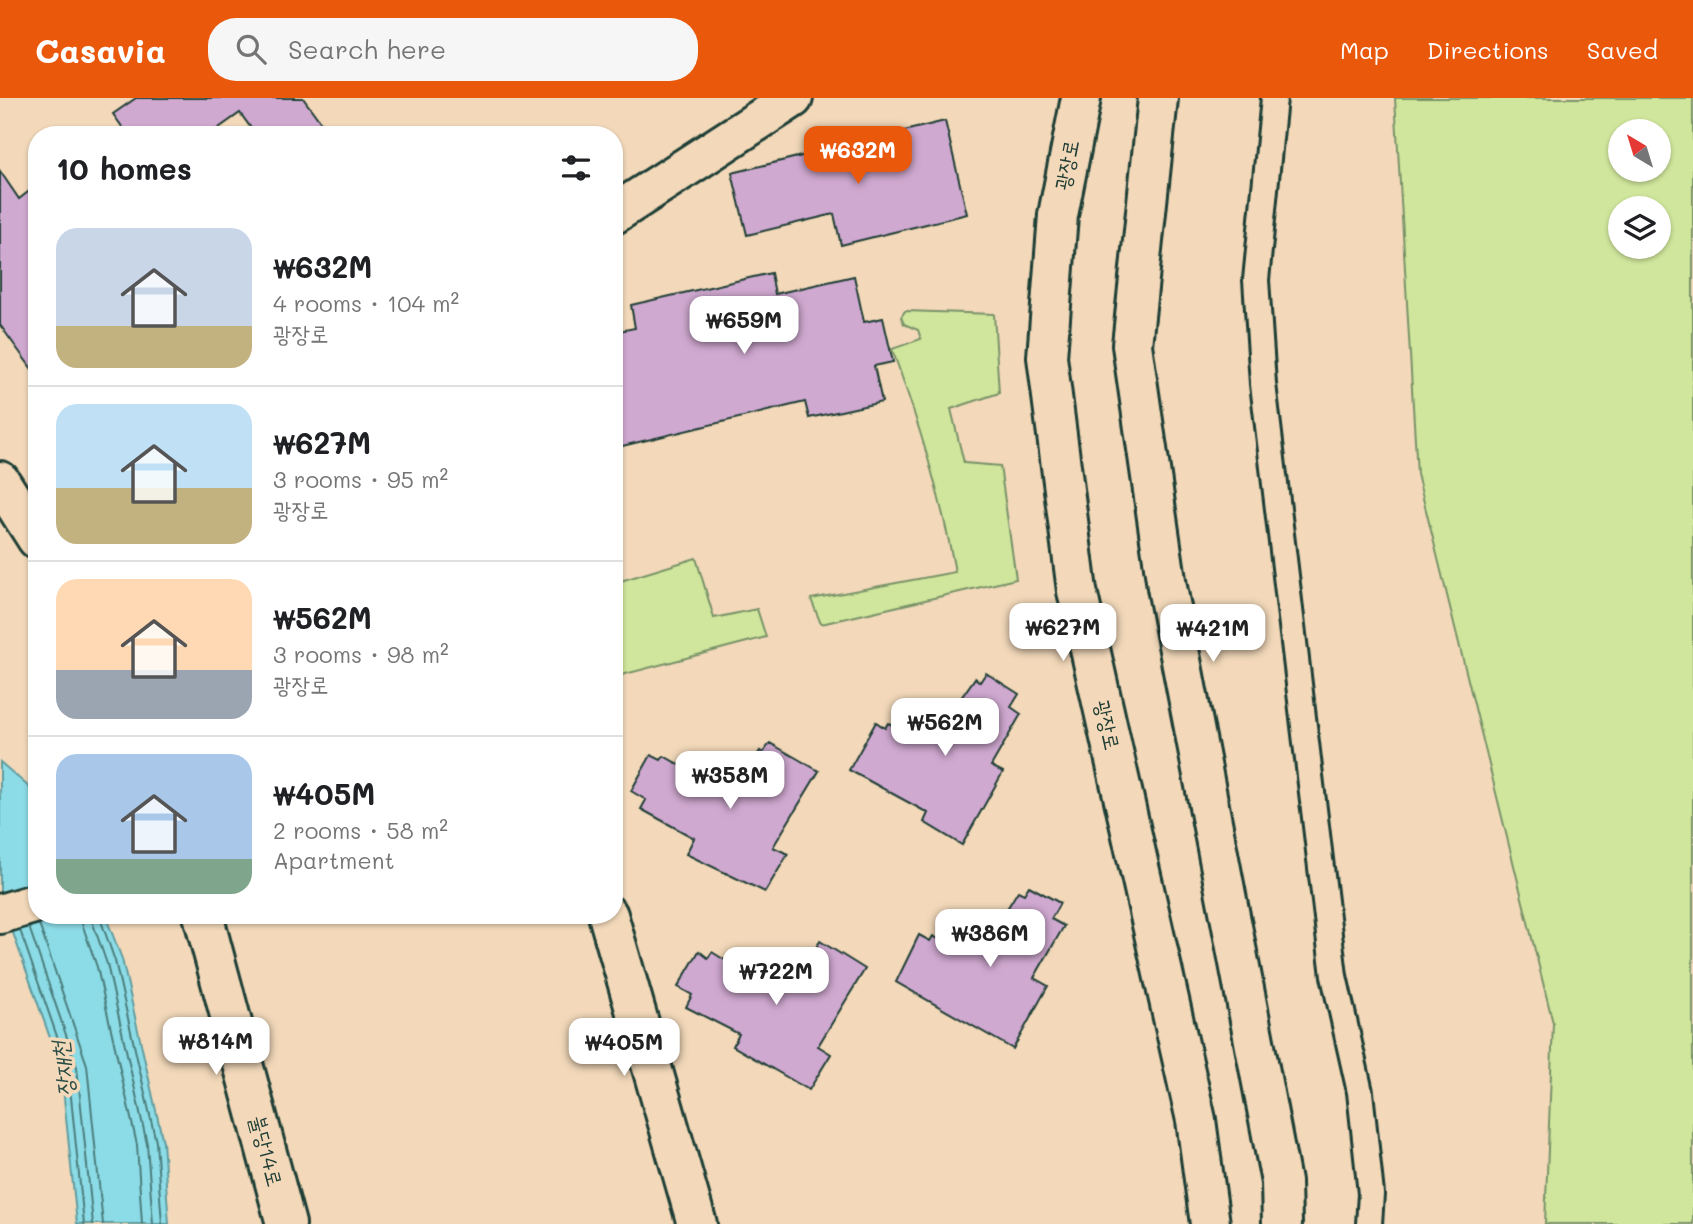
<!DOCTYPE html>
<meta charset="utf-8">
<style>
body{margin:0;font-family:Mali,"Poor Story",sans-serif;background:#f6f6f6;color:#202124;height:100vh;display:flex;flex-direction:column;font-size:26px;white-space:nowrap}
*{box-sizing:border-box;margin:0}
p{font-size:23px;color:#757577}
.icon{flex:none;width:38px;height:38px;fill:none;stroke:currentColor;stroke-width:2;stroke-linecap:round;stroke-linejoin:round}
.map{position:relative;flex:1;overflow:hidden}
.side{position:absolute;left:28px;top:28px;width:595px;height:798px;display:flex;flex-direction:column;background:#fff;border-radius:28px;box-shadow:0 2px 5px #0004}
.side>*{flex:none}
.needle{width:46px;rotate:322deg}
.fabs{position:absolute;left:1608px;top:21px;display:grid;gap:14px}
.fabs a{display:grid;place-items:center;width:63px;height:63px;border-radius:50%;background:#fff;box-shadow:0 2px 5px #0004;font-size:35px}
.price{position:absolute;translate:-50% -60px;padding:0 16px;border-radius:14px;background:#fff;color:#222;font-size:23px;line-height:46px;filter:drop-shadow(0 2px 4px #0008)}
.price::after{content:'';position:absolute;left:50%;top:42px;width:21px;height:16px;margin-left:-10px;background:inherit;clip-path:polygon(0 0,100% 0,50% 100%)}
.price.active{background:#ea580c;color:#fff}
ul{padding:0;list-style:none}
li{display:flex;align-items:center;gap:21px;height:175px;padding:0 28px}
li+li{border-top:2px solid #e0e0e0}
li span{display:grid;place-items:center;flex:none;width:196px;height:140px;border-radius:21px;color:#555}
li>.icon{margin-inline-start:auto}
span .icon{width:84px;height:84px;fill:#fffc;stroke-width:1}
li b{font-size:30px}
h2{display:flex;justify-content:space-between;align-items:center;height:84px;padding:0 28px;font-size:30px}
header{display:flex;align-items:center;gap:42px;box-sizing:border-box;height:98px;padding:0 35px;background:#ea580c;color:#fff}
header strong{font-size:33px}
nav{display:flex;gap:38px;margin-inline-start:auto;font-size:24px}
.search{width:490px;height:63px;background:#f6f6f6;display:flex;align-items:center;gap:18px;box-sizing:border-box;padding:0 24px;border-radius:28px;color:#757577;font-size:26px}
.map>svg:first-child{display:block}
.green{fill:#d0e69c;stroke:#789268;stroke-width:2;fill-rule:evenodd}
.water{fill:#8cdce7;stroke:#609c9f;stroke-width:2}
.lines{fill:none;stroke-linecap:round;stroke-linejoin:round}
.shore{stroke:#4b7d7c;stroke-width:2}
.building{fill:#d0a9d1;stroke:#1f3d34;stroke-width:2}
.lane-casing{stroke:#1f3d34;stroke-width:30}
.street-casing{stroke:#1f3d34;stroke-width:44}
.secondary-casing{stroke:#1f3d34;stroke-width:44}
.lane{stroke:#f3d9ba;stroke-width:24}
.street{stroke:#f3d9ba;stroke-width:38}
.secondary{stroke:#f3d9ba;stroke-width:38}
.labels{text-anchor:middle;stroke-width:7;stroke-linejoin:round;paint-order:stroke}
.street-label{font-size:21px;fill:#1f3d34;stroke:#f3d9ba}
.water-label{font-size:23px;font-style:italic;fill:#2a4d46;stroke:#f3d9ba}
</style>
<header>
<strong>Casavia</strong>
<div class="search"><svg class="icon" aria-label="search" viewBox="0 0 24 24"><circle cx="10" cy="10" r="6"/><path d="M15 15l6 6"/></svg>Search here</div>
<nav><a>Map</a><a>Directions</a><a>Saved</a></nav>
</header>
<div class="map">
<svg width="1693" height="1126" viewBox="0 0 1693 1126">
<rect width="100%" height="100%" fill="#f3d9ba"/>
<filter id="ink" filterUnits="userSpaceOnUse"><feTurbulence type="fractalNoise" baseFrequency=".0143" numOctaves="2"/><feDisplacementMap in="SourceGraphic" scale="14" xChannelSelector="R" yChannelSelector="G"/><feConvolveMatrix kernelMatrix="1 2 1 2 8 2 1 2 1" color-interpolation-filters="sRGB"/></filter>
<g filter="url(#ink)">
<g class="green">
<path d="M 1395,0 L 1693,0 L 1693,1126 L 1545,1126 L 1553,925 L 1417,376 ZM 1659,33 L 1659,72 L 1620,72 L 1620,33 ZM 1659,110 L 1659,149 L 1620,149 L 1620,110 Z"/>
<path d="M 905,213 L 994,216 L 999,295 L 951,311 L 964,365 L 1000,368 L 1016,481 L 821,526 L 811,501 L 955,474 C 941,397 919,325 892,251 L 921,241 L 918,232 L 904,226 L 901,219 Z"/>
<path d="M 696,460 L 714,520 L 757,511 L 766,539 L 614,579 L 614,485 Z"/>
</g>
<path class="water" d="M 0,664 L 37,696 L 37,817 L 105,817 L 122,861 L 163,1044 L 169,1126 L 77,1126 L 61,971 L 0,798 Z"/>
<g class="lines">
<g class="shore">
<path d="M 79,817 L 97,869 L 137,1047 L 142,1126"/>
<path d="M 90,817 L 107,866 L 147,1046 L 153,1126"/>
<path d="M 99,817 L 115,863 L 156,1044 L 162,1126"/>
<path d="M 39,826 L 87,967 L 103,1126"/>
<path d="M 29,829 L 77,969 L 93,1126"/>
<path d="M 20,832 L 68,970 L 84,1126"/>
</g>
</g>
<g class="building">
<path d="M 136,0 L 303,0 L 330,37 L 256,37 L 240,15 L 209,37 L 128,37 L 113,16 Z"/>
<path d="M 945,23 L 967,116 L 841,147 L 834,116 L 747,137 L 732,75 Z"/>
<path d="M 0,73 L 19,101 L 37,87 L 37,278 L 0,227 Z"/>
<path d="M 771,175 L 775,196 L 854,178 L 864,224 L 883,220 L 893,264 L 874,268 L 882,304 L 809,320 L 805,304 L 614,350 L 614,234 L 635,230 L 631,207 Z"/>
<path d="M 986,575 L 1019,596 L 1011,609 L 1021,616 L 991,668 L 1003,674 L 962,747 L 924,724 L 928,715 L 849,672 L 876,624 L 885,630 L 888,625 L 916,637 L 929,616 L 940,622 L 945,614 L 949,617 L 975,580 L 980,584 Z"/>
<path d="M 770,645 L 819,673 L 773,749 L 788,756 L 765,794 L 686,756 L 694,740 L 641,711 L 646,702 L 631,693 L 651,657 L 661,662 L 664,658 L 704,681 L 712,668 L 739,685 L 760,653 L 763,655 Z"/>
<path d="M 1029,788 L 1060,805 L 1051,821 L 1064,828 L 1034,880 L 1048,888 L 1013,951 L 896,884 L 919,837 L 930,843 L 933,838 L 960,852 L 972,829 L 984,835 L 987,828 L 994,832 L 1018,793 L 1024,796 Z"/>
<path d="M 820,843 L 865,871 L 818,948 L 831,956 L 809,992 L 733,948 L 739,936 L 686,909 L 692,897 L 678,889 L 699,853 L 708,860 L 712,854 L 752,879 L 760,867 L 787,883 L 808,849 L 814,853 Z"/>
</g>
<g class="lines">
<g class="lane-casing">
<path id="lane" d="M 1274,0 L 1256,182 L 1263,286 L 1334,878 L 1360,994 L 1371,1096 L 1369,1126"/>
</g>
<g class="street-casing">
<g id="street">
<path d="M 614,116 L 793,0"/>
<path d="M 608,817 L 697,1126"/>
</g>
</g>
<g class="secondary-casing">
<g id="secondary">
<path d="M 1081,0 L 1058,117 L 1047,259 L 1077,493 L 1196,1022 L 1210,1126"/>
<path d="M 1158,0 L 1132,247 L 1167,489 L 1281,1084 L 1282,1126"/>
<path d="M 0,383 L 37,441"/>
<path d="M 0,816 L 37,805"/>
<path d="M 203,817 L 286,1126"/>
</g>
</g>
<use href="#lane" class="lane"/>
<use href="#street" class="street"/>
<use href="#secondary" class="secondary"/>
</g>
</g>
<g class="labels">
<g class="street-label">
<text transform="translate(1067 67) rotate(-79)" y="7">광장로</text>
<text transform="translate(1107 627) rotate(77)" y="7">광장로</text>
<text transform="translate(266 1053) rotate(75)" y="7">불당14로</text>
</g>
<g class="water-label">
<text transform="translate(63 971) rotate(-97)" y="8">장재천</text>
</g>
</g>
</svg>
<div class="fabs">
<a><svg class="needle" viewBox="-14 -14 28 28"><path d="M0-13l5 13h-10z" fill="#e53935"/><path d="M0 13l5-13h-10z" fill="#757577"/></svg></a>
<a><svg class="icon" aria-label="layers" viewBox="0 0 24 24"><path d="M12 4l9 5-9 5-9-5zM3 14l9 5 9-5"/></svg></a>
</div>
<b class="price active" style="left:858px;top:88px">₩632M</b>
<b class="price" style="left:744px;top:258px">₩659M</b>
<b class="price" style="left:1063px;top:565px">₩627M</b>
<b class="price" style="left:1213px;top:566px">₩421M</b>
<b class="price" style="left:945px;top:660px">₩562M</b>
<b class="price" style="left:730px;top:713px">₩358M</b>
<b class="price" style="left:990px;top:871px">₩386M</b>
<b class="price" style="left:776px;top:909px">₩722M</b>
<b class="price" style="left:216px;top:979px">₩814M</b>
<b class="price" style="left:624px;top:980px">₩405M</b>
<section class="side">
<h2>10 homes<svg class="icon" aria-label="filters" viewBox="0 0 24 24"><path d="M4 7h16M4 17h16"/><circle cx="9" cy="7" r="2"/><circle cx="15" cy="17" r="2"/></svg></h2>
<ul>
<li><span style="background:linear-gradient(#c9d6e8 70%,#c2b280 0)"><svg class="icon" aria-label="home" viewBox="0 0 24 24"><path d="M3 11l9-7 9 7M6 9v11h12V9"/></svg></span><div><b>₩632M</b><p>4 rooms · 104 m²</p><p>광장로</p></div></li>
<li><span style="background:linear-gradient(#bfe0f5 60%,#c2b280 0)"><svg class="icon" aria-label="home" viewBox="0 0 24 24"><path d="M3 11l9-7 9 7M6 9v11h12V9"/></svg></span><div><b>₩627M</b><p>3 rooms · 95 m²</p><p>광장로</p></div></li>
<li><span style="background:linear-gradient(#ffd9b3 65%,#9aa5b1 0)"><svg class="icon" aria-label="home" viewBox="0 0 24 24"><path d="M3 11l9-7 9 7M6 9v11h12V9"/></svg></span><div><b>₩562M</b><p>3 rooms · 98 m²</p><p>광장로</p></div></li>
<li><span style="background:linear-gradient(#a9c7e8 75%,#7fa58c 0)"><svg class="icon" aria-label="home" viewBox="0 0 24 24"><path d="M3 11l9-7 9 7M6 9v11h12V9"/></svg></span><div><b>₩405M</b><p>2 rooms · 58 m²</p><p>Apartment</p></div></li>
</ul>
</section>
</div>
